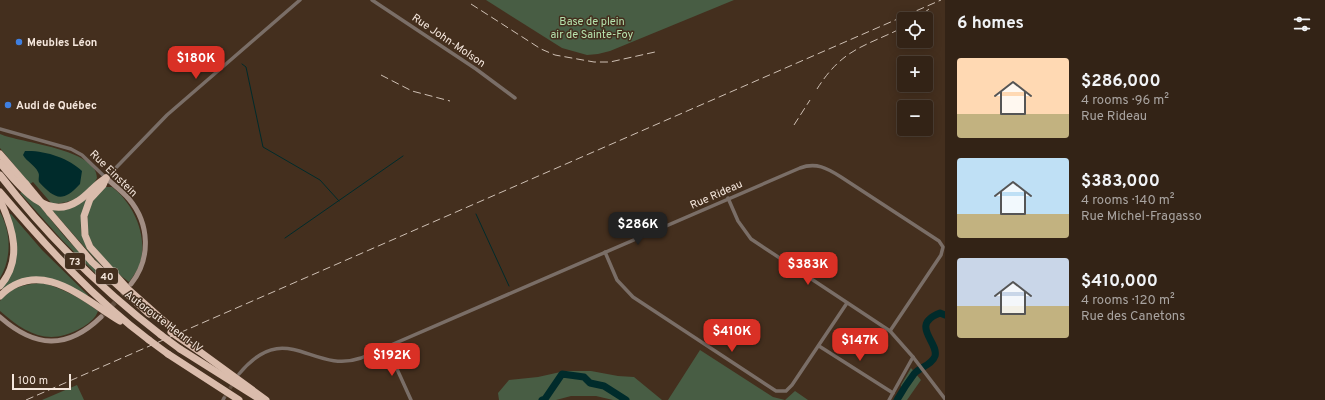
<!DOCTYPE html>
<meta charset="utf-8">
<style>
body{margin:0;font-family:Overpass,sans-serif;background:#3e2f23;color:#f1f3f6;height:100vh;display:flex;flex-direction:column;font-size:15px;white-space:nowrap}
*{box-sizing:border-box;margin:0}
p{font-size:13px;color:#a9a4a1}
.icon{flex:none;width:22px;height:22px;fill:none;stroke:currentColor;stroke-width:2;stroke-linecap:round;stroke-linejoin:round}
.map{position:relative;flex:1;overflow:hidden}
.side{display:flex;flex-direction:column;background:#332316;width:380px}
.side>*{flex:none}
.fabs{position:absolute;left:897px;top:12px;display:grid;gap:8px}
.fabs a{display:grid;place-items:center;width:36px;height:36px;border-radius:4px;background:#332316;box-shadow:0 2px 10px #0003,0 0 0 1px #4e4035;font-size:20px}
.scale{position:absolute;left:12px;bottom:10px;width:59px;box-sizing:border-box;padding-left:4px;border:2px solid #f5e7dd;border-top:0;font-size:11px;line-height:14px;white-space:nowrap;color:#f5e7dd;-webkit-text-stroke:3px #442f1e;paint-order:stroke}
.price{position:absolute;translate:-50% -34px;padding:0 9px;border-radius:8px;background:#d93025;color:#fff;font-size:13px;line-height:26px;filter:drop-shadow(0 1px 2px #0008)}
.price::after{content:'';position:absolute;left:50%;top:24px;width:12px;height:9px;margin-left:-6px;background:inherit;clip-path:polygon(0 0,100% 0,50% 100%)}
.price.current{background:#222;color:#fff}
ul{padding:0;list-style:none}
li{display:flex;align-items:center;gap:12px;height:100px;padding:0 12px}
li span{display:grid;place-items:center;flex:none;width:112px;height:80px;border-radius:4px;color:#555}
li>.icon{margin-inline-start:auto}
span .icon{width:48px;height:48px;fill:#fffc;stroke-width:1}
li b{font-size:17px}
h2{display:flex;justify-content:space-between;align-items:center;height:48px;padding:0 12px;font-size:17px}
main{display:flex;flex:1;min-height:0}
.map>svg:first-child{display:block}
.green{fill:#485d44}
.water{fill:#002b2b}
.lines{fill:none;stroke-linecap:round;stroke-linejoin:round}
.stream{stroke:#002b2b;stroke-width:1}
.river{stroke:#002b2b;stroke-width:7}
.street-tunnel{stroke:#5f4b3b;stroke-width:3.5;stroke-dasharray:3.5 2;stroke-linecap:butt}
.secondary-tunnel{stroke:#5f4b3b;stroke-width:5;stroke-dasharray:5 2.5;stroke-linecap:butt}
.street{stroke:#7a6e67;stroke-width:3.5}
.secondary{stroke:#a18d83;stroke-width:5}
.highway{stroke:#dabcac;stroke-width:7}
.rail{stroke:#cebfb3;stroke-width:1;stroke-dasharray:8 4;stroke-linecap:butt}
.highway-bridge{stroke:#dabcac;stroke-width:7}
.shop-dot{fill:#3f7fe0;stroke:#442f1e;stroke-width:1.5}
.labels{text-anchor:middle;stroke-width:3;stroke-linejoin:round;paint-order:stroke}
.shield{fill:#442f1e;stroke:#c0b0a4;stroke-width:1}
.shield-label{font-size:10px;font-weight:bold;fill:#f5e7dd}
.park-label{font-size:11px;fill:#b6e3ae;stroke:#442f1e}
.street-label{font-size:11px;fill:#f5e7dd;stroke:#442f1e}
.poi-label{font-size:11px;font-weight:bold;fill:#f5e7dd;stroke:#442f1e;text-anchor:start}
</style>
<main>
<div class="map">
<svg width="945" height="400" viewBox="0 0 945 400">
<rect width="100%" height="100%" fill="#442f1e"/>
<g class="green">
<path d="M 486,0 L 734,0 L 610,51 L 598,54 L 587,55 L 562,48 Z"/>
<path d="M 0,134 C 20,143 98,149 97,178 C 87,197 71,203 52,204 L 33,182 L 30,184 L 0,148 Z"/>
<path d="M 105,187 L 112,187 C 133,203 147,234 141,260 C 139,269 134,275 129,282 C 109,267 81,244 88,215 C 88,212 89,207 91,203 C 94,198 101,192 105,187 Z"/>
<path d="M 22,192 L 39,205 L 65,237 L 101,275 L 99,277 L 61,239 L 20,193 Z"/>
<path d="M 84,199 L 87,200 C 78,223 78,235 93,255 C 96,259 101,264 102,267 L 51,209 Z"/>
<path d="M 0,212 C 11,232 12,258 0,278 Z"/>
<path d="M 11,214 L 42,250 L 88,295 L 87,297 L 46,279 L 3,290 L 2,288 L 14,266 L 9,215 Z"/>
<path d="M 42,283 C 63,288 80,298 98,311 C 96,318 87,325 81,328 C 48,347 25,333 0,311 L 0,301 C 10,287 26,284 42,283 Z"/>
<path d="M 700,350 L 773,397 L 785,400 L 795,391 L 808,400 L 668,400 Z"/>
<path d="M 911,368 L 921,380 L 907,400 L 894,400 L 901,393 L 901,385 Z"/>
<path d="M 565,371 L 591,371 L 618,376 L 634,377 L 662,400 L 613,400 L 596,396 L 571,396 L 556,400 L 499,400 L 498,393 L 509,380 L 538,377 Z"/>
<path d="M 77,385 L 84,400 L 42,400 Z"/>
</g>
<path class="water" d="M 25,151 C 44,150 69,158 82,171 L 80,184 C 62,204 54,198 39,182 C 38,178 40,175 38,172 C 35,165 27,162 23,155 Z"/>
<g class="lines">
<g class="stream">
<path d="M 242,64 L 246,67 L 263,147 L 320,180 L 339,201"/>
<path d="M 476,214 L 509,286"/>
<path d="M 285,238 L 403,156"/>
</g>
<g class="river">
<path d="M 542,400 L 545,399 L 562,374 L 584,377 L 590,383 L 604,386 L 626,400"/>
<path d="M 897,400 C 902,391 908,382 914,374 C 920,367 932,365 935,356 C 939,342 909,325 940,313 L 945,315"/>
</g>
<path class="street-tunnel" d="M 224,398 L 234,382"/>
<path class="secondary-tunnel" d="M 101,317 L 127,290"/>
<g class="street">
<path d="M 372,0 L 476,69 L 515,98"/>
<path d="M 0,129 L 71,149 L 82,155 L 106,178 L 167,115 L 300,0"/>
<path d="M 728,198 L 738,221 L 751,239 L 890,331 L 913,357 L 945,399"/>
<path d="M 605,252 L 617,280 L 633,297 L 776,391 L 786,391 L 792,385 L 847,303"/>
<path d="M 819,346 L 893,393"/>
<path d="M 387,347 L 411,400"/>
<path d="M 239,374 C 286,317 312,375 361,358 L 800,168 C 816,162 827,168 841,177 L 939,241 L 943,247 L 941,255 L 890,331"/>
<path d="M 223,400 L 224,398"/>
<path d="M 889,400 L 913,357"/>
</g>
<g class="secondary">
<path d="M 106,178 C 114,185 122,191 129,199 C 150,224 151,259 131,284"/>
<path d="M 0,317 C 35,348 67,350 101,317"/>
</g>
<g class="highway">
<path d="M 0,154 L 26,184"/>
<path d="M 0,163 C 18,185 46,222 78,201 C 88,195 95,184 106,178"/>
<path d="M 0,175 C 47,236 100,288 161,335"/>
<path d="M 106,178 L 103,185 L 90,199 L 84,216 L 85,235 L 90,247 L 128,289 L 173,329"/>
<path d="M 0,192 C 46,246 93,298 149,340"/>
<path d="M 0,200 C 13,228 23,260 0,286"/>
<path d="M 50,213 L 92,262 L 149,314"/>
<path d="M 0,296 C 40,256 85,300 120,321"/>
<path d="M 180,349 L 261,400"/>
<path d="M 199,351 L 266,400"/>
<path d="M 168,354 L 239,400"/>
</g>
<g class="rail">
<path d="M 471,4 L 541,49 L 555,55 L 594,62 L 610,62 L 655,52"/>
<path d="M 916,19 L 929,9"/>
<path d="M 381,75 L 412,91 L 450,101"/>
<path d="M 817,89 C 843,48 864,47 904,27"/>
<path d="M 794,125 L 810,100"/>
<path d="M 26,400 L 941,0"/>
</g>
<g class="highway-bridge">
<path d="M 26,184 L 50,213"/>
<path d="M 171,332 L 199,351"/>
<path d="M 161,335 L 180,349"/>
<path d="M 149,340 L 168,354"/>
</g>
</g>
<g class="shop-dot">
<circle cx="19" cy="42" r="4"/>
<circle cx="8" cy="105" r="4"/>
</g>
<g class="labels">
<g class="shield">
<rect x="65" y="253" width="20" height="16" rx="3"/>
<rect x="96" y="268" width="22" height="16" rx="3"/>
</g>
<g class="shield-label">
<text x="75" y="265">73</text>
<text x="107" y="280">40</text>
</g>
<g class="park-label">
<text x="592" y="25">Base de plein<tspan x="592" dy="13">air de Sainte-Foy</tspan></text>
</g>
<g class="street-label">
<text transform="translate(449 40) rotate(34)" y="4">Rue John-Molson</text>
<text transform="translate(114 173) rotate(44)" y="4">Rue Einstein</text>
<text transform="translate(716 194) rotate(-24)" y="4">Rue Rideau</text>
<text transform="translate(164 321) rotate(37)" y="4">Autoroute Henri-IV</text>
</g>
<g class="poi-label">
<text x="27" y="46">Meubles Léon</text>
<text x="16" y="109">Audi de Québec</text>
</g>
</g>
</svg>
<div class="fabs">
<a><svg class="icon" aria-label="locate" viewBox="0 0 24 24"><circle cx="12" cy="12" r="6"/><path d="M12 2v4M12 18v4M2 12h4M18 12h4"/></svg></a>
<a>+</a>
<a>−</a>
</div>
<div class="scale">100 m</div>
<b class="price" style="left:196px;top:80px">$180K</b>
<b class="price current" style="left:638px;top:246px">$286K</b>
<b class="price" style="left:808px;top:286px">$383K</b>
<b class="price" style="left:732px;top:353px">$410K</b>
<b class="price" style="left:860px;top:362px">$147K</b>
<b class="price" style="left:392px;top:377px">$192K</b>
</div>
<section class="side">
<h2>6 homes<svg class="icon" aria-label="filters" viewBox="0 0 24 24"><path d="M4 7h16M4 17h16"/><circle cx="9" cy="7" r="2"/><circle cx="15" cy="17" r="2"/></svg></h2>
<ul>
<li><span style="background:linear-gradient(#ffd9b3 70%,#c2b280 0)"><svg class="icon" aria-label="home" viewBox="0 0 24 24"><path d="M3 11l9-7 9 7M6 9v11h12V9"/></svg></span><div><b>$286,000</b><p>4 rooms · 96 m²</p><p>Rue Rideau</p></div></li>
<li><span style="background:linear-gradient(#bfe0f5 70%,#c2b280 0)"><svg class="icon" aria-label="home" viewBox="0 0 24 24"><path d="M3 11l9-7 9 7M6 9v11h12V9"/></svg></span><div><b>$383,000</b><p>4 rooms · 140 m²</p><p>Rue Michel-Fragasso</p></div></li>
<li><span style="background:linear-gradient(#c9d6e8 60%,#c2b280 0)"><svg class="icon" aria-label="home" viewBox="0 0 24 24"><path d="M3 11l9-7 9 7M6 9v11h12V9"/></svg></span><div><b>$410,000</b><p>4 rooms · 120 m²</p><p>Rue des Canetons</p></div></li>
</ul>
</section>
</main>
